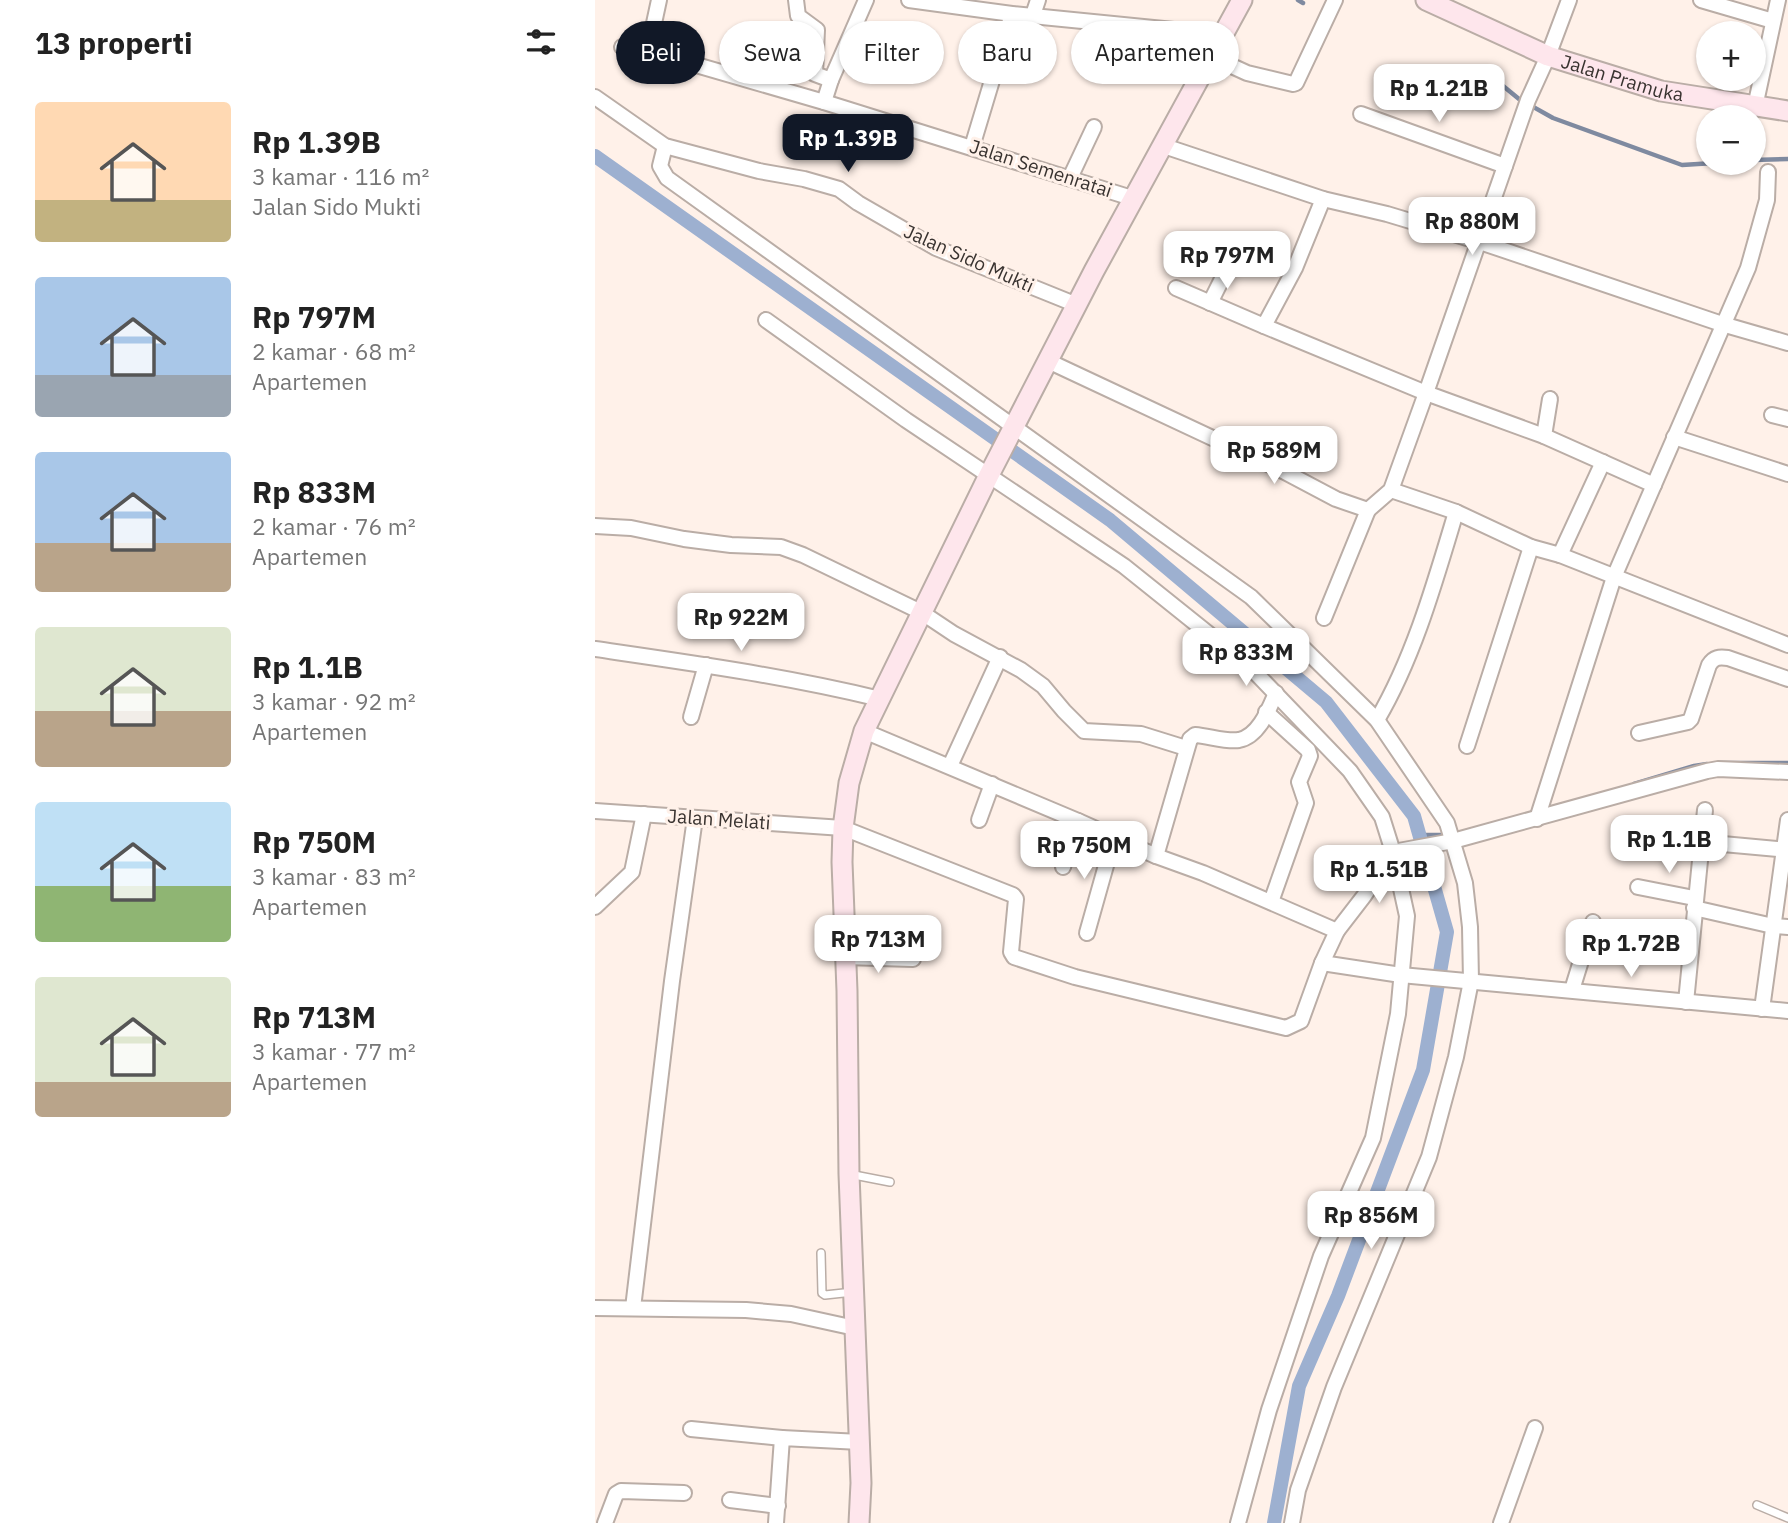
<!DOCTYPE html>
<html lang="id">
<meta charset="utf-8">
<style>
body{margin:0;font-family:"IBM Plex Sans",sans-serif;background:#f2f2f2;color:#222;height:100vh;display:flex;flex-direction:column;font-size:26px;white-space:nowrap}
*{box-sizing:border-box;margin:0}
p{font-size:23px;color:#767676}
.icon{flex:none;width:38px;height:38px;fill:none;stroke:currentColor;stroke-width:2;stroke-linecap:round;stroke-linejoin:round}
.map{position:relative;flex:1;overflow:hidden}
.side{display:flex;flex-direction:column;background:#fff;width:595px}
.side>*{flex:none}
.guide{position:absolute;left:21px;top:21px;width:665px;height:63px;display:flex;gap:14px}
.fabs{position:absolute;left:1101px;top:21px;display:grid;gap:14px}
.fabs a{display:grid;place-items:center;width:70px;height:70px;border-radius:50%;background:#fff;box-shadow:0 2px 5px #0004;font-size:35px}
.price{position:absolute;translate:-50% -60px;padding:0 16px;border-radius:14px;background:#fff;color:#222;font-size:23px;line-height:46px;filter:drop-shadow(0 2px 4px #0008)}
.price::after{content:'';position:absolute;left:50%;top:42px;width:21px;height:16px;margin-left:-10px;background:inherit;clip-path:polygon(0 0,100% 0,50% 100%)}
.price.on{background:#111827;color:#fff}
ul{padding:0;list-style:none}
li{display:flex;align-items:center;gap:21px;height:175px;padding:0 35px}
li span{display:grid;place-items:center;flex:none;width:196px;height:140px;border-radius:7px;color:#555}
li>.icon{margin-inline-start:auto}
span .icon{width:84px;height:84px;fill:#fffc;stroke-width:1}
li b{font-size:30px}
h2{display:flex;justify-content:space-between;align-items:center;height:84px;padding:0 35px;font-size:30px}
.chip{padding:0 24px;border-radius:32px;background:#fff;box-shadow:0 2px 5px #0004;font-size:24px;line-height:63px}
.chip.on{background:#111827;color:#fff}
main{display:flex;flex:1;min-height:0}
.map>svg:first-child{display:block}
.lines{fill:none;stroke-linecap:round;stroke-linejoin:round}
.stream{stroke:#7f8aa0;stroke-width:4.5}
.canal{stroke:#9db0d0;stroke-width:14}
.lane-casing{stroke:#baada6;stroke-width:10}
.street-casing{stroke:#baada6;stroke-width:18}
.secondary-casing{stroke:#baada6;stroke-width:23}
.lane{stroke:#fff;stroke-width:7}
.street{stroke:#fff;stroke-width:14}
.secondary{stroke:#fee6ec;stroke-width:19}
.labels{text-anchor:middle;stroke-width:6;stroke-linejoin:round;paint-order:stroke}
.street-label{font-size:19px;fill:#393330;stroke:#fff1e9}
</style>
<main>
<section class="side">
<h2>13 properti<svg class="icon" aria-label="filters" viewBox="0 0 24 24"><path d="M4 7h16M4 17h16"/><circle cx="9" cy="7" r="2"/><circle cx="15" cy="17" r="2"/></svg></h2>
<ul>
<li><span style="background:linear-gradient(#ffd9b3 70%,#c2b280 0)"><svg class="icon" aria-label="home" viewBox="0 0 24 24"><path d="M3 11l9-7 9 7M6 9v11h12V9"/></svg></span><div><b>Rp 1.39B</b><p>3 kamar · 116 m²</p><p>Jalan Sido Mukti</p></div></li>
<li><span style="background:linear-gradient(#a9c7e8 70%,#9aa5b1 0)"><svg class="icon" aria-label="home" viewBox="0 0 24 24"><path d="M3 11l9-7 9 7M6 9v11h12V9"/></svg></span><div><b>Rp 797M</b><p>2 kamar · 68 m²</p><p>Apartemen</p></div></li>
<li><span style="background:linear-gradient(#a9c7e8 65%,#b9a48a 0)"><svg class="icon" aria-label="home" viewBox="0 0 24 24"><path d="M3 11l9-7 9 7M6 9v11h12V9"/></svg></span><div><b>Rp 833M</b><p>2 kamar · 76 m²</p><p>Apartemen</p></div></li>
<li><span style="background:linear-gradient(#dfe7d0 60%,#b9a48a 0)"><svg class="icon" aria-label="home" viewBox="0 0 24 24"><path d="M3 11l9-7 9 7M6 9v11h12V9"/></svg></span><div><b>Rp 1.1B</b><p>3 kamar · 92 m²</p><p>Apartemen</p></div></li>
<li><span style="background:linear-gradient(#bfe0f5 60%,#8fb573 0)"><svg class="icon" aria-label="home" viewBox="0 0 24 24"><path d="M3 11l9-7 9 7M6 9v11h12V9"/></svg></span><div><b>Rp 750M</b><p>3 kamar · 83 m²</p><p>Apartemen</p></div></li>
<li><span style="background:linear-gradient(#dfe7d0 75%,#b9a48a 0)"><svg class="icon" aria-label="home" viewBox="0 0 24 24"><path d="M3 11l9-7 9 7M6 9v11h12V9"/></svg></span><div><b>Rp 713M</b><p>3 kamar · 77 m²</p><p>Apartemen</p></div></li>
</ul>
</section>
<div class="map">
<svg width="1193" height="1523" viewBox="0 0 1193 1523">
<rect width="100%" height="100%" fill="#fff1e9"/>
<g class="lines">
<g class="stream">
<path d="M 703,0 L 708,3"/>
<path d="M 902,81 L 924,99 L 958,118 L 1087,165 L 1119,163"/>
<path d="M 1158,160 L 1193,159"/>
<path d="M 1124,763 L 1193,763"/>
<path d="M 1039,784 L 1099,766 L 1112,764"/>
<path d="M 824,835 L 847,835"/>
</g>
<path class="canal" d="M 0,156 L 515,520 L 731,702 L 819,816 L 852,932 L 828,1070 L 743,1296 L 704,1386 L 679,1523"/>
<g class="lane-casing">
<g id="lane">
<path d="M 254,1174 L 295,1182"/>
<path d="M 226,1253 L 227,1293 L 230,1295 L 258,1292"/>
<path d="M 1162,1505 L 1193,1518"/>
</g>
</g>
<g class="street-casing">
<g id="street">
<path d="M 201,0 L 203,16 L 222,30 L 220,74 L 236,80"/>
<path d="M 314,0 L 417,14 L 629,35"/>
<path d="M 974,0 L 953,56 L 933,100 L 831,393 L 949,436 L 1059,485"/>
<path d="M 1106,0 L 1178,21"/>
<path d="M 438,15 L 443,0"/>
<path d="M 27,47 L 53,51 L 229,102 L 540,199"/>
<path d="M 53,51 L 64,0"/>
<path d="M 617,57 L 652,73 L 698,84 L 701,83 L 740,0"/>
<path d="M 0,97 L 70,146 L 164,171 L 209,179 L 244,189 L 263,203 L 341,248 L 482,305"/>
<path d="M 229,102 L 236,80 L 271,0"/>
<path d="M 1160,107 L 1183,0"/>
<path d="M 766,114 L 910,166"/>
<path d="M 70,146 L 65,166 L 72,178 L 656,597 L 782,720 L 852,823 L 870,883 L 875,927 L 876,981 L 861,1057 L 834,1157 L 739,1387 L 703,1490 L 697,1523"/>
<path d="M 569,146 L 728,199 L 792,214 L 885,242 L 1127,324 L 1193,343"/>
<path d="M 377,147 L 417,14"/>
<path d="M 475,178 L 499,127"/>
<path d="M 581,288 L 669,326"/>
<path d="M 615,303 L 632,269"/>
<path d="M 171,320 L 311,420 L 529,566 L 655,667 L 755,771 L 787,817 L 798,852 L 812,916 L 803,1014 L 778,1138 L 726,1256 L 674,1410 L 643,1523"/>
<path d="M 453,361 L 690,472 L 741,499 L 773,510 L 796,490 L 831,393 L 669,326 L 700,268 L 728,199"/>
<path d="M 1177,415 L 1193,419"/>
<path d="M 949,436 L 955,399"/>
<path d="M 1079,437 L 1193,474"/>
<path d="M 796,490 L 861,512 L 936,547 L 965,555 L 1193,645"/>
<path d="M 0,526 L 36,528 L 89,539 L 136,545 L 186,547 L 208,555 L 326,612 L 359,634 L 426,670 L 448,686 L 469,711 L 489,731 L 546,734 L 591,748"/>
<path d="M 965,555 L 1008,462"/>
<path d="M 729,618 L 773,510"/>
<path d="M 0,649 C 96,663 191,676 285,699"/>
<path d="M 671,712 L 713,750 L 715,756 L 704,782 L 711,803 L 676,902"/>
<path d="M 96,717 L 111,665"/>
<path d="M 782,720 C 819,657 840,582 861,512"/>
<path d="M 269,731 L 483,821 L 561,856 L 608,873 L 742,931 L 727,963 L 806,975 L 1193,1011"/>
<path d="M 1044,733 L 1093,722 L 1096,719 L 1114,665 C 1119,657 1124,657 1133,658 L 1193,679"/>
<path d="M 872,746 L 936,547"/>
<path d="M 355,766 L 405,657"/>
<path d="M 0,811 L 248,828 L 418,895 L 421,899 L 416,952 L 419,957 L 480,977 L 691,1028 L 706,1021 L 727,963"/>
<path d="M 942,819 L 1019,577 L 1153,268 L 1172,200 L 1173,172"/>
<path d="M 384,820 L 397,784"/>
<path d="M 1106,842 L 1193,850"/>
<path d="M 561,856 L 595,739 L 600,735 C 614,736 631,742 644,740 C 664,736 674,709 681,693"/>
<path d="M 468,867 L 483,821"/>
<path d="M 1043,887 L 1099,898"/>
<path d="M 0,907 L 37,872 L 49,814"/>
<path d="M 1099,908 L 1178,926 L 1193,927"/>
<path d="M 742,931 L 769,896 L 798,852 L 858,841 L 1112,771 L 1123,769 L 1193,772"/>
<path d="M 492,933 L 519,837"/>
<path d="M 249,957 L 318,959"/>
<path d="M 977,990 L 998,922"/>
<path d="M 1091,1002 L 1110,810"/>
<path d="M 1167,1009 L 1193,820"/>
<path d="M 0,1308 L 151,1310 L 196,1314 L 260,1328"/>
<path d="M 38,1308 L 77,981 L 100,818"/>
<path d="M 96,1429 L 187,1438"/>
<path d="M 135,1500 L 183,1506"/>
<path d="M 10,1523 L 21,1494 L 26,1491 L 89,1493"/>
<path d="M 181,1523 L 187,1438 L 265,1442"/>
<path d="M 906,1523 L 940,1428"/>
</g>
</g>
<g class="secondary-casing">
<g id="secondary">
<path id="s1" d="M 831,0 L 953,56 L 1066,91 L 1193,111"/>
<path d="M 264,1523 L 266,1483 L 254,1174 L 252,991 L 247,862 L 248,828 L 254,783 L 269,731 L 394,475 L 499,271 L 647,0"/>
</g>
</g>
<use href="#lane" class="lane"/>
<use href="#street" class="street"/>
<use href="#secondary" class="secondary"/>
</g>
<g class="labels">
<g class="street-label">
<text dy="7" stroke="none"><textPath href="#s1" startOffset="212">Jalan Pramuka</textPath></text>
<text transform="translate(446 168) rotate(18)" y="7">Jalan Semenratai</text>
<text transform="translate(374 258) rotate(24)" y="7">Jalan Sido Mukti</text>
<text transform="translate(124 819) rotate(4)" y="7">Jalan Melati</text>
</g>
</g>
</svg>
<div class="fabs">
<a>+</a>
<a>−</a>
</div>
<b class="price" style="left:844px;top:124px">Rp 1.21B</b>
<b class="price on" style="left:253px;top:174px">Rp 1.39B</b>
<b class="price" style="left:877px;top:257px">Rp 880M</b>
<b class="price" style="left:632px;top:291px">Rp 797M</b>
<b class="price" style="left:679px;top:486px">Rp 589M</b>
<b class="price" style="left:146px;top:653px">Rp 922M</b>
<b class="price" style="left:651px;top:688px">Rp 833M</b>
<b class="price" style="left:1074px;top:875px">Rp 1.1B</b>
<b class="price" style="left:489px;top:881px">Rp 750M</b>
<b class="price" style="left:784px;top:905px">Rp 1.51B</b>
<b class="price" style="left:283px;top:975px">Rp 713M</b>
<b class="price" style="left:1036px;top:979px">Rp 1.72B</b>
<b class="price" style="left:776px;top:1251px">Rp 856M</b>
<div class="guide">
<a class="chip on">Beli</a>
<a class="chip">Sewa</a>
<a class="chip">Filter</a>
<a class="chip">Baru</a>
<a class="chip">Apartemen</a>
</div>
</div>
</main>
